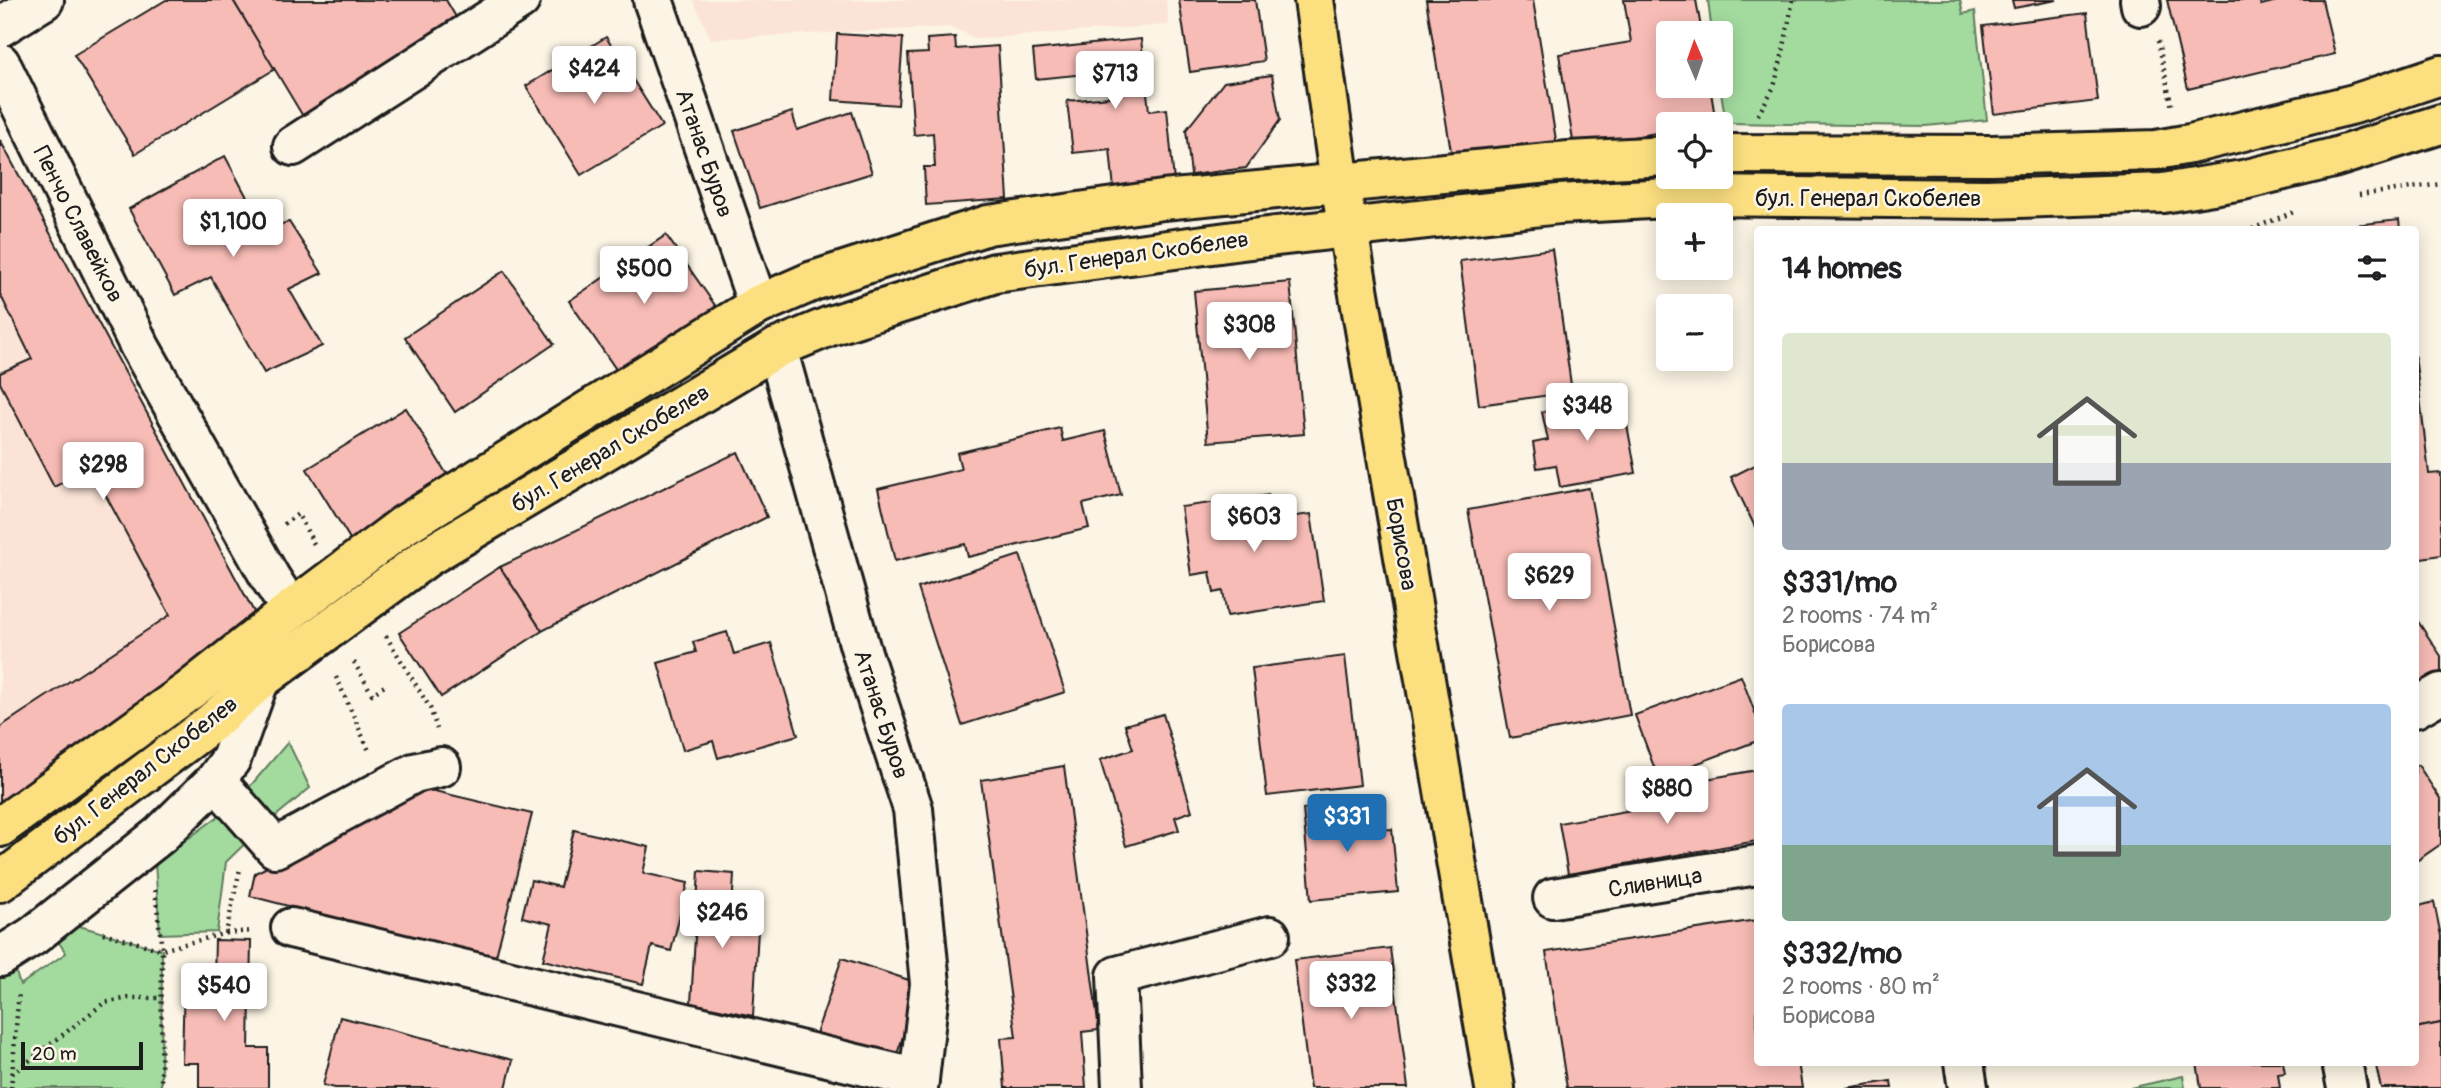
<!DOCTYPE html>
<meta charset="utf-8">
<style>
body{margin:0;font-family:Pangolin,sans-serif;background:#f6f6f6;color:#202124;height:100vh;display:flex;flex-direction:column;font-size:26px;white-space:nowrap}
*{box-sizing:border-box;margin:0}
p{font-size:23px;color:#757577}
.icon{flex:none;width:38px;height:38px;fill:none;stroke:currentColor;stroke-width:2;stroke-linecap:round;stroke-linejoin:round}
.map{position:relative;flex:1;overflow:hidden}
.panel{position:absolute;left:1754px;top:226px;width:665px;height:840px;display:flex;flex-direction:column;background:#fff;border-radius:7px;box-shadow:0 4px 18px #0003}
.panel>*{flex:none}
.needle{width:46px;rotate:358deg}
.tools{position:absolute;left:1656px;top:21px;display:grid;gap:14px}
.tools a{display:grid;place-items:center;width:77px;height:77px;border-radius:7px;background:#fff;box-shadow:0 4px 18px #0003;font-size:35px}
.scale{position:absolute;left:21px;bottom:18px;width:122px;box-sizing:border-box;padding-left:7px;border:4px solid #1c1c1c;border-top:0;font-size:19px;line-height:24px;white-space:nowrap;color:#1c1c1c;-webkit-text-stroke:5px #fcf5e5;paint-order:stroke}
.price{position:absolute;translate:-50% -60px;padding:0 16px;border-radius:7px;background:#fff;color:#222;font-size:23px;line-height:46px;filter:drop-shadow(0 2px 4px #0008)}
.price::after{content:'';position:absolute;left:50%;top:42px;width:21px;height:16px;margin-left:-10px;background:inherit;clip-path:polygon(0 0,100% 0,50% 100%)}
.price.selected{background:#1f6fb2;color:#fff}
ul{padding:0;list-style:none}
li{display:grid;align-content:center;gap:14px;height:371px;padding:0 28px}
li span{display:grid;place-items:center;height:217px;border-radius:7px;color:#555}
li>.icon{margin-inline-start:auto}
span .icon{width:126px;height:126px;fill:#fffc;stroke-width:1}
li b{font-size:30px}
h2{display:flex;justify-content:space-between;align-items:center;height:84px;padding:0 28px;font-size:30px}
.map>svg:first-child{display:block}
.built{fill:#fbe4d7}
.green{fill:#a3db9f;stroke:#607c5e;stroke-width:2}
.building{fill:#f8bcb6;stroke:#1c1c1c;stroke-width:2}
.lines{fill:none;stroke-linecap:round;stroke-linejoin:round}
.minor-casing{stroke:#1c1c1c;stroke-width:44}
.major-casing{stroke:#1c1c1c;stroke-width:44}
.path{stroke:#1c1c1c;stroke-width:4.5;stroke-dasharray:2 5;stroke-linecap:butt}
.minor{stroke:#fcf5e5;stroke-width:38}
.major{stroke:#fce080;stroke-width:38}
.labels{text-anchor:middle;stroke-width:5;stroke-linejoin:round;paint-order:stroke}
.street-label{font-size:23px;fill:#1c1c1c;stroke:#fcf5e5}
</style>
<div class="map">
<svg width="2441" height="1088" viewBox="0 0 2441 1088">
<rect width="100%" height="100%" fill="#fcf5e5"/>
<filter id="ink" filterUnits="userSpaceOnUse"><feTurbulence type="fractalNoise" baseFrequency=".0143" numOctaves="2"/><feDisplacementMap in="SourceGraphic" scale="14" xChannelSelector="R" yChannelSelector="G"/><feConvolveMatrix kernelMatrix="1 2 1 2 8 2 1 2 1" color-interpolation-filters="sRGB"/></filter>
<g filter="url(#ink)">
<g class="built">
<path d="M 693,0 L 1166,0 L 1169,25 L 977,39 L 952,27 L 711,39 Z"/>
<path d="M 0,294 L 32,359 L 0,373 Z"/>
<path d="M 0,383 L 54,486 L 91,468 L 170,615 L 0,727 Z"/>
</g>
<g class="green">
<path d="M 1708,0 L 1960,0 L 1963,14 L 1975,11 L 1987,120 L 1926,126 L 1726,123 L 1720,86 L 1720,33 L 1712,33 Z"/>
<path d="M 288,742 L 310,788 L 259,830 L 226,862 L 217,932 L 160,934 L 155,863 L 235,804 Z"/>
<path d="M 69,923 L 162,950 L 161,1088 L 0,1088 L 0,968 L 12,960 L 20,985 L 66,953 L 53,934 Z"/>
<path d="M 2183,1076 L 2185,1088 L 2130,1088 Z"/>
</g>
<g class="building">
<path d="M 166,0 L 233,0 L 275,69 L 135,154 L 74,55 Z"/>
<path d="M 233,0 L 446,0 L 460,24 L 304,118 Z"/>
<path d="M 1179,0 L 1255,0 L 1264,61 L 1190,72 Z"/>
<path d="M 1426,0 L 1533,0 L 1558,152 L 1454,169 Z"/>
<path d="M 1624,0 L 1696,0 L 1702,33 L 1668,33 L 1668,86 L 1710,86 L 1716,123 L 1668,124 L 1668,131 L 1574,147 L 1559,54 L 1631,42 Z"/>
<path d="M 2012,0 L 2057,0 L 2014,8 Z"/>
<path d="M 2167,0 L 2259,0 L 2261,5 L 2281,0 L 2322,0 L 2335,54 L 2188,89 Z"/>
<path d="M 2087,13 L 2098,101 L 1994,114 L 1983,26 Z"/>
<path d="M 837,34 L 903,38 L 898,105 L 833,100 Z"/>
<path d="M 606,37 L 662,126 L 581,175 L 526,86 Z"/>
<path d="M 955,37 L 956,49 L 998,46 L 1008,199 L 926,205 L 924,167 L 935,167 L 933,133 L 914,135 L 908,54 L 928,53 L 927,39 Z"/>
<path d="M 1141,39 L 1149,111 L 1167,109 L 1174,182 L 1114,189 L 1110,149 L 1073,153 L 1067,101 L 1109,97 L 1106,72 L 1036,79 L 1033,50 Z"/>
<path d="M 1272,75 L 1280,120 L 1246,168 L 1191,175 L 1186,130 L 1224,82 Z"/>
<path d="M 792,112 L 797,130 L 852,112 L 872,173 L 760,208 L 734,131 Z"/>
<path d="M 0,140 L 261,625 L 0,811 L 0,727 L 170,615 L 91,468 L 54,487 L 0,383 L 0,373 L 32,359 L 0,294 Z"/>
<path d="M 225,156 L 264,229 L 289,222 L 322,273 L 289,289 L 322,346 L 264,373 L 211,277 L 175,295 L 129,209 Z"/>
<path d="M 2399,220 L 2400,229 L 2318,229 Z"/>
<path d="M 666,235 L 719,311 L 622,378 L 569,301 Z"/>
<path d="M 1552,249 L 1572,392 L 1479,405 L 1460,261 Z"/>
<path d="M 504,271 L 554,344 L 455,412 L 405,337 Z"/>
<path d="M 1290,282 L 1304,434 L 1208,442 L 1194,291 Z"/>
<path d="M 2415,355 L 2429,474 L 2441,473 L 2441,555 L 2415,559 Z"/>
<path d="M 1622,398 L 1636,473 L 1560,487 L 1556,465 L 1537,468 L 1533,443 L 1548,440 L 1542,412 Z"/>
<path d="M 406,408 L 451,481 L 352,542 L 307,469 Z"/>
<path d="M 1060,428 L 1063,441 L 1105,431 L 1121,495 L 1083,504 L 1089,528 L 968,557 L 965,544 L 895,561 L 878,489 L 961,469 L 957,453 Z"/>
<path d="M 738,452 L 767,517 L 542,631 L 500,567 Z"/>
<path d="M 1757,464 L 1757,531 L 1731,477 Z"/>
<path d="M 1589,488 L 1630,715 L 1510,738 L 1468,510 Z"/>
<path d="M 1269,495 L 1273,519 L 1311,514 L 1324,601 L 1227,616 L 1223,591 L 1214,593 L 1210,572 L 1191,575 L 1181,507 Z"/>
<path d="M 1020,555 L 1065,692 L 962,725 L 918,588 Z"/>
<path d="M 500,567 L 542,631 L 441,697 L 399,633 Z"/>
<path d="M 2415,617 L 2441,656 L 2441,677 L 2415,695 Z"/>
<path d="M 727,632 L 734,654 L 771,643 L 798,735 L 718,758 L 713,741 L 683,750 L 658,663 L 696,652 L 693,642 Z"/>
<path d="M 1345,656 L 1360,785 L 1267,796 L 1252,668 Z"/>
<path d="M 1741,676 L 1757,718 L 1757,741 L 1658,778 L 1635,715 Z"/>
<path d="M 1163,714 L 1192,811 L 1175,817 L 1179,830 L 1126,846 L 1100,760 L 1133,749 L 1125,725 Z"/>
<path d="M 2418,765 L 2441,800 L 2441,844 L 2415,862 L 2415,766 Z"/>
<path d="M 1064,766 L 1099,1030 L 1082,1032 L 1086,1088 L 1005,1088 L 1001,1038 L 1016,1037 L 981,780 Z"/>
<path d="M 1757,770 L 1757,841 L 1568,874 L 1559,823 L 1676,802 L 1672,785 Z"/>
<path d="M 426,789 L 532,814 L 495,960 L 250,896 L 255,873 Z"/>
<path d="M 1361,804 L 1364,831 L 1392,829 L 1398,892 L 1311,900 L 1303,809 Z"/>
<path d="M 574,830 L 649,847 L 643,873 L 688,883 L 671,951 L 652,946 L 643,984 L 543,960 L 552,924 L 522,917 L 531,880 L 560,887 Z"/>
<path d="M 699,871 L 734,874 L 731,929 L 758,930 L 753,1016 L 691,1003 Z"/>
<path d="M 2415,889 L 2419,906 L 2434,902 L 2441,936 L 2441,1023 L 2415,1028 Z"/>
<path d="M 1757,920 L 1757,1062 L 1798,1062 L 1802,1088 L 1567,1088 L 1546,952 Z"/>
<path d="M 215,940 L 251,941 L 249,1048 L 268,1048 L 268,1088 L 199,1088 L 199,1063 L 182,1063 L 184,980 L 214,980 Z"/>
<path d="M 1390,948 L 1408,1088 L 1310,1088 L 1294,960 Z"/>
<path d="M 842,958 L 921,984 L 895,1060 L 816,1034 Z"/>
<path d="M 340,1017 L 513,1060 L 506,1088 L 335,1088 L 323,1085 Z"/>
<path d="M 2441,1023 L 2441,1088 L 2381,1088 L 2375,1062 L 2415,1062 L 2415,1028 Z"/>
<path d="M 2197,1062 L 2283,1062 L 2285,1073 L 2278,1074 L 2280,1088 L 2201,1088 Z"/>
<path d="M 1891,1081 L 1892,1088 L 1846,1088 Z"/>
</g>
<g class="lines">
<g class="minor-casing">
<g id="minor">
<path d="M 653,0 L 758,305"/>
<path d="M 2140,0 L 2141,6"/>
<path d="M 0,27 L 44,0"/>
<path d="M 0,63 L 140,347 L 271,579 L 291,610"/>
<path d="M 293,146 L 520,0"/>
<path d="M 777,348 L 860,647 L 913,809 L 930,984 L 918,1088"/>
<path d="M 2415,708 L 2441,693"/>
<path d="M 225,791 L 275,848 L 414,773 L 441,767"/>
<path d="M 1553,898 L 1757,865"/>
<path d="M 291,928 L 919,1079"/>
<path d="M 0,957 L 33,936 L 160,835 L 215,781 L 231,759 L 259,681"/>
<path d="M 1964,1062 L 1968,1088"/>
<path d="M 2342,1062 L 2347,1088"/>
<path d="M 1122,1088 L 1117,976 L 1270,936"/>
</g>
</g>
<g class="major-casing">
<g id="major">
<path d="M 1314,0 L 1340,183 L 1495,1088"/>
<path d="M 1720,154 L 1991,155 L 2156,150 L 2190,144 L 2354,104 L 2441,75"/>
<path d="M 0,827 L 190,690 L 291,610 L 404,525 L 758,305 L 813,281 L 988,225 L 1163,200 L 1569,161 L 1668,156"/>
<path d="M 0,882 L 210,724 L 259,681 L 427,557 L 777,348 L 830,326 L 995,273 L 1242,240 L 1559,204 L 1703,196 L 1987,199 L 2163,193 L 2243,180 L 2333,158 L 2441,124"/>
</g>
</g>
<g class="path">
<path d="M 2158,41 L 2172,108"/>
<path d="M 1758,115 L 1774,87 L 1783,52 L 1793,0"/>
<path d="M 2359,195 L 2441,184"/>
<path d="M 2252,229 L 2296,211"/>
<path d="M 284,524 L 298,514 L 314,544"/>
<path d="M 386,636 L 430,708 L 437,729"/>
<path d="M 354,662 L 372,694 L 386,685"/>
<path d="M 336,677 L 370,753"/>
<path d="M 155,890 L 162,950 L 161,1088"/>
<path d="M 103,933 L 162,950 L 226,933 L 240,869"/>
<path d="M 226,933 L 253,931"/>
<path d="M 12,1074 L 104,1003 L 129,998 L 163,998"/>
<path d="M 11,1088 L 19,991"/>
</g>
<use href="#minor" class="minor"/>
<use href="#major" class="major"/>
</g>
</g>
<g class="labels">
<g class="street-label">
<text transform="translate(705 153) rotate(71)" y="8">Атанас Буров</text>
<text x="1868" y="206">бул. Генерал Скобелев</text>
<text transform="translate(79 224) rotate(63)" y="8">Пенчо Славейков</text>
<text transform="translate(1136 254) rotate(-8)" y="8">бул. Генерал Скобелев</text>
<text transform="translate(610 448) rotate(-31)" y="8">бул. Генерал Скобелев</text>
<text transform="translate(1402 544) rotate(80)" y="8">Борисова</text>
<text transform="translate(882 714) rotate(72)" y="8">Атанас Буров</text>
<text transform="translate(145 770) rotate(-38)" y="8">бул. Генерал Скобелев</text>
<text transform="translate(1655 882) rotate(-9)" y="8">Сливница</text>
</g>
</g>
</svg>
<div class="tools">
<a><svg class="needle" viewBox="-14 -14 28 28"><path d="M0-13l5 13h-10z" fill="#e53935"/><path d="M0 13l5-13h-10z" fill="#757577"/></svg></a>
<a><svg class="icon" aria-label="locate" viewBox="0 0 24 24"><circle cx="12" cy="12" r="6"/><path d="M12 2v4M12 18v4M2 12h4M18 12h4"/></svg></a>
<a>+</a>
<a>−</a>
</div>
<div class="scale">20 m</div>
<b class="price" style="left:594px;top:106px">$424</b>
<b class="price" style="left:1115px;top:111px">$713</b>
<b class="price" style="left:233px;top:259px">$1,100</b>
<b class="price" style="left:644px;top:306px">$500</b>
<b class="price" style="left:1249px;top:362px">$308</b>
<b class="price" style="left:1587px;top:443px">$348</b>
<b class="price" style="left:103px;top:502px">$298</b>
<b class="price" style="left:1254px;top:554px">$603</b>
<b class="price" style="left:1549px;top:613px">$629</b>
<b class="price" style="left:1667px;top:826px">$880</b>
<b class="price selected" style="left:1347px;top:854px">$331</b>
<b class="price" style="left:722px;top:950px">$246</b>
<b class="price" style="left:1351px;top:1021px">$332</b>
<b class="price" style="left:224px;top:1023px">$540</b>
<section class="panel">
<h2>14 homes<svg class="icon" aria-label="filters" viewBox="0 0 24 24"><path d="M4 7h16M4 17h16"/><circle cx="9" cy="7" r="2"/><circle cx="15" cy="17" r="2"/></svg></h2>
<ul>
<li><span style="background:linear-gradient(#dfe7d0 60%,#9aa5b1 0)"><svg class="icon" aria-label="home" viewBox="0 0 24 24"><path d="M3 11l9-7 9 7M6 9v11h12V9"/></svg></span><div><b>$331/mo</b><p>2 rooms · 74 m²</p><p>Борисова</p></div></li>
<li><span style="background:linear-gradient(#a9c7e8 65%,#7fa58c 0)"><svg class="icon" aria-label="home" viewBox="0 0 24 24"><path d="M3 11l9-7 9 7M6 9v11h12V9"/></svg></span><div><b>$332/mo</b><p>2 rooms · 80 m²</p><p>Борисова</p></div></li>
</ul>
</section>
</div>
